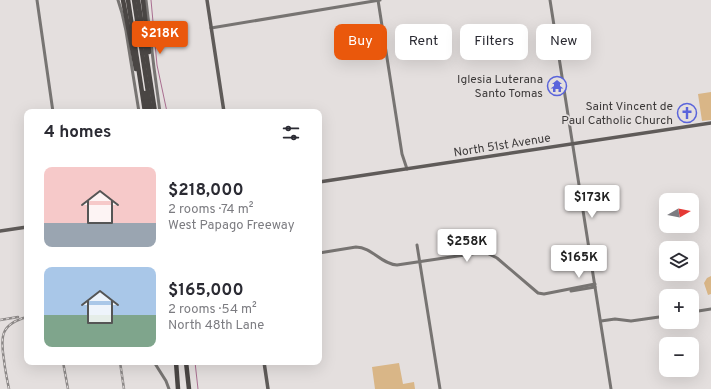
<!DOCTYPE html>
<meta charset="utf-8">
<style>
body{margin:0;font-family:Overpass,sans-serif;background:#f7f7f7;color:#2b2b33;height:100vh;display:flex;flex-direction:column;font-size:15px;white-space:nowrap}
*{box-sizing:border-box;margin:0}
p{font-size:13px;color:#7c7c81}
.icon{flex:none;width:22px;height:22px;fill:none;stroke:currentColor;stroke-width:2;stroke-linecap:round;stroke-linejoin:round}
.map{position:relative;flex:1;overflow:hidden}
.details{position:absolute;left:24px;top:109px;width:298px;height:256px;display:flex;flex-direction:column;background:#fff;border-radius:8px;box-shadow:0 4px 16px #0002}
.details>*{flex:none}
.top-card{position:absolute;left:334px;top:24px;width:317px;height:36px;display:flex;gap:8px}
.needle{width:26px;rotate:81deg}
.controls{position:absolute;left:659px;top:193px;display:grid;gap:8px}
.controls a{display:grid;place-items:center;width:40px;height:40px;border-radius:8px;background:#fff;box-shadow:0 4px 16px #0002;font-size:20px}
.price{position:absolute;translate:-50% -34px;padding:0 9px;border-radius:4px;background:#fff;color:#222;font-size:13px;line-height:26px;filter:drop-shadow(0 1px 2px #0008)}
.price::after{content:'';position:absolute;left:50%;top:24px;width:12px;height:9px;margin-left:-6px;background:inherit;clip-path:polygon(0 0,100% 0,50% 100%)}
.price.selected{background:#ea580c;color:#fff}
ul{padding:0;list-style:none}
li{display:flex;align-items:center;gap:12px;height:100px;padding:0 20px}
li span{display:grid;place-items:center;flex:none;width:112px;height:80px;border-radius:8px;color:#555}
li>.icon{margin-inline-start:auto}
span .icon{width:48px;height:48px;fill:#fffc;stroke-width:1}
li b{font-size:17px}
h2{display:flex;justify-content:space-between;align-items:center;height:48px;padding:0 20px;font-size:17px}
.chip{padding:0 14px;border-radius:8px;background:#fff;box-shadow:0 4px 16px #0002;font-size:14px;line-height:36px}
.chip.selected{background:#ea580c;color:#fff}
.map>svg:first-child{display:block}
.green{fill:#d9b687}
.lines{fill:none;stroke-linecap:round;stroke-linejoin:round}
.stream{stroke:#a96e90;stroke-width:1}
.secondary{stroke:#777472;stroke-width:3}
.primary{stroke:#5f5b59;stroke-width:3.5}
.highway{stroke:#4a4644;stroke-width:4.5}
.rail-casing{stroke:#8c8887;stroke-width:2.5}
.rail{stroke:#e4dfde;stroke-width:1;stroke-dasharray:3;stroke-linecap:butt}
.labels{text-anchor:middle;stroke-width:3.5;stroke-linejoin:round;paint-order:stroke}
.poi-label{font-size:12px;fill:#3e3b3b;stroke:#e4dfde;text-anchor:end}
.street-label{font-size:12px;fill:#3e3b3b;stroke:#e4dfde}
</style>
<div class="map">
<svg width="711" height="389" viewBox="0 0 711 389">
<rect width="100%" height="100%" fill="#e4dfde"/>
<g class="green">
<path d="M 711,92 L 711,120 L 702,121 L 698,94 Z"/>
<path d="M 711,276 L 711,294 L 708,295 L 704,283 L 707,278 Z"/>
<path d="M 399,363 L 403,384 L 414,382 L 415,389 L 375,389 L 372,367 Z"/>
</g>
<g class="lines">
<g class="stream">
<path d="M 151,0 L 157,65 L 167,112"/>
<path d="M 195,362 L 198,389"/>
</g>
<g class="secondary">
<path d="M 37,0 L 53,112"/>
<path d="M 118,0 L 122,13 L 126,31 L 139,112"/>
<path d="M 146,0 L 154,68 L 160,112"/>
<path d="M 378,0 L 402,154 L 407,169"/>
<path d="M 550,0 L 611,389"/>
<path d="M 211,28 L 380,0"/>
<path d="M 417,245 L 440,389"/>
<path d="M 319,253 L 356,247 C 372,247 381,264 397,265 L 478,253 L 487,253 L 497,258 L 538,293 L 544,294 L 595,284"/>
<path d="M 571,291 L 595,287"/>
<path d="M 692,312 L 711,309"/>
<path d="M 601,321 L 615,319 L 631,321 L 666,316"/>
<path d="M 154,362 L 166,381 L 169,389"/>
</g>
<g class="primary">
<path d="M 207,0 L 224,112"/>
<path d="M 319,182 L 711,123"/>
<path d="M 0,231 L 27,227"/>
<path d="M 264,362 L 268,389"/>
</g>
<g class="highway">
<path d="M 123,0 L 136,69"/>
<path d="M 128,0 L 145,112"/>
<path d="M 134,0 L 151,112"/>
<path d="M 138,0 L 155,112"/>
<path d="M 143,0 L 149,52"/>
<path d="M 145,93 L 148,112"/>
<path d="M 176,362 L 178,389"/>
<path d="M 186,362 L 189,389"/>
</g>
<g class="rail-casing">
<g id="rail">
<path d="M 0,320 L 18,317"/>
<path d="M 63,362 L 68,389"/>
<path d="M 120,362 L 124,389"/>
<path d="M 9,389 C 7,379 5,370 4,360 C 0,336 1,324 27,317"/>
</g>
</g>
<use href="#rail" class="rail"/>
</g>
<defs>
<g id="temple-ring" transform="scale(1)"><circle r="9.5" fill="#e4dfde" stroke="#5a64db" stroke-width="1.5"/><path d="M0-6L5-2H3V0L6.5 2.5H4V6H1.5V3h-3V6H-4V2.5H-6.5L-3 0V-2H-5Z" fill="#5a64db"/></g>
<g id="church-ring" transform="scale(1)"><circle r="9.5" fill="#e4dfde" stroke="#5a64db" stroke-width="1.5"/><path d="M-1.2-6h2.4v3.5h3.3v2.4h-3.3V6h-2.4V-.1h-3.3v-2.4h3.3Z" fill="#5a64db"/></g>
</defs>
<g fill-rule="evenodd">
<use href="#temple-ring" x="557" y="86"/>
<use href="#church-ring" x="687" y="113"/>
</g>
<g class="labels">
<g class="poi-label">
<text x="543" y="83">Iglesia Luterana<tspan x="543" dy="14">Santo Tomas</tspan></text>
<text x="673" y="110">Saint Vincent de<tspan x="673" dy="14">Paul Catholic Church</tspan></text>
</g>
<g class="street-label">
<text transform="translate(502 145) rotate(-9)" y="4">North 51st Avenue</text>
</g>
</g>
</svg>
<div class="controls">
<a><svg class="needle" viewBox="-14 -14 28 28"><path d="M0-13l5 13h-10z" fill="#e53935"/><path d="M0 13l5-13h-10z" fill="#7c7c81"/></svg></a>
<a><svg class="icon" aria-label="layers" viewBox="0 0 24 24"><path d="M12 4l9 5-9 5-9-5zM3 14l9 5 9-5"/></svg></a>
<a>+</a>
<a>−</a>
</div>
<b class="price selected" style="left:160px;top:55px">$218K</b>
<b class="price" style="left:592px;top:219px">$173K</b>
<b class="price" style="left:467px;top:263px">$258K</b>
<b class="price" style="left:579px;top:279px">$165K</b>
<div class="top-card">
<a class="chip selected">Buy</a>
<a class="chip">Rent</a>
<a class="chip">Filters</a>
<a class="chip">New</a>
</div>
<section class="details">
<h2>4 homes<svg class="icon" aria-label="filters" viewBox="0 0 24 24"><path d="M4 7h16M4 17h16"/><circle cx="9" cy="7" r="2"/><circle cx="15" cy="17" r="2"/></svg></h2>
<ul>
<li><span style="background:linear-gradient(#f6c9c9 70%,#9aa5b1 0)"><svg class="icon" aria-label="home" viewBox="0 0 24 24"><path d="M3 11l9-7 9 7M6 9v11h12V9"/></svg></span><div><b>$218,000</b><p>2 rooms · 74 m²</p><p>West Papago Freeway</p></div></li>
<li><span style="background:linear-gradient(#a9c7e8 60%,#7fa58c 0)"><svg class="icon" aria-label="home" viewBox="0 0 24 24"><path d="M3 11l9-7 9 7M6 9v11h12V9"/></svg></span><div><b>$165,000</b><p>2 rooms · 54 m²</p><p>North 48th Lane</p></div></li>
</ul>
</section>
</div>
